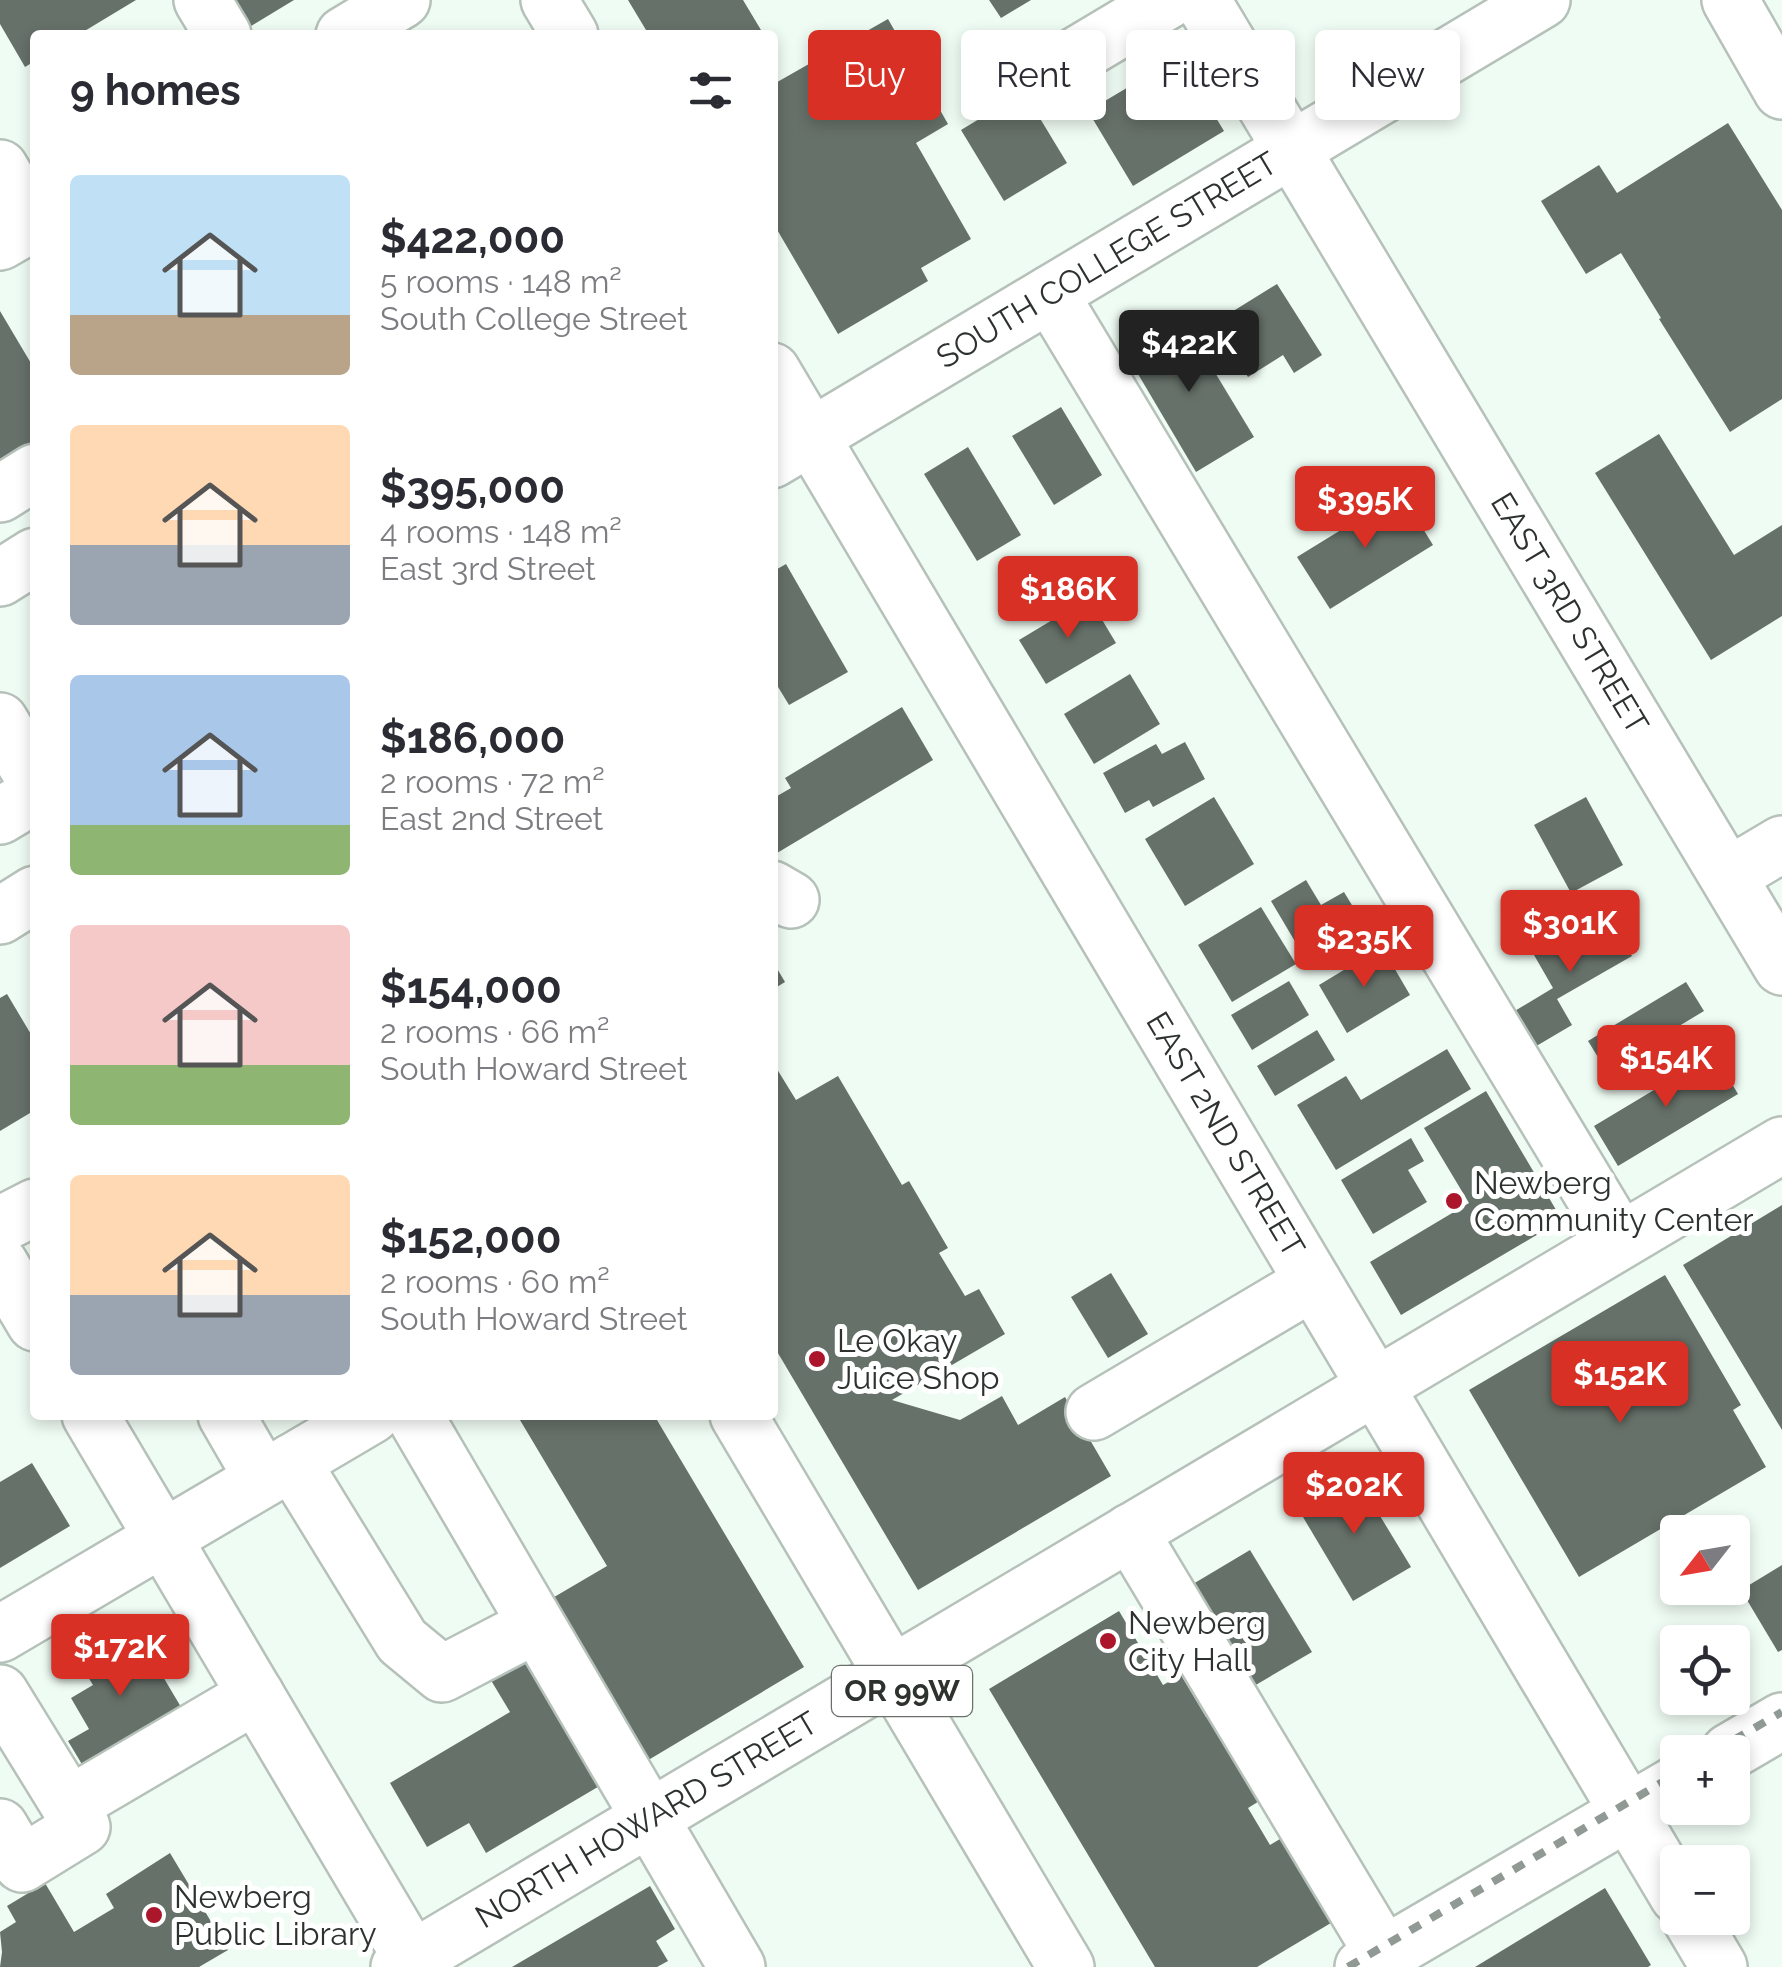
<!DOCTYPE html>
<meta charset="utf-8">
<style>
body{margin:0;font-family:Raleway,sans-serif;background:#f7f7f7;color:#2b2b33;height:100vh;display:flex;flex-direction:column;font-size:38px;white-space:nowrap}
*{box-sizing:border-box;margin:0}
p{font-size:32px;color:#7c7c81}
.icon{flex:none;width:55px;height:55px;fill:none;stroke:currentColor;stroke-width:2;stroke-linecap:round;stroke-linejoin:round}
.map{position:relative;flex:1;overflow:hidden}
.side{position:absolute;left:30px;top:30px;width:748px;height:1390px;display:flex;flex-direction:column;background:#fff;border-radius:10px;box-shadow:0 5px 15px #0003}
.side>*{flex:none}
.guide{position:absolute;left:808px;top:30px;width:822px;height:90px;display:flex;gap:20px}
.needle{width:65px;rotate:239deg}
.fabs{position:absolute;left:1660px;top:1515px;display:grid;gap:20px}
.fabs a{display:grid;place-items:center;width:90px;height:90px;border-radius:10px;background:#fff;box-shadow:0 5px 15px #0003;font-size:50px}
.price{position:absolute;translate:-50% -85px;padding:0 22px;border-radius:10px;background:#d93025;color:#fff;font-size:32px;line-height:65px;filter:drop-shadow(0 2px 5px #0008)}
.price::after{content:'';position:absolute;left:50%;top:60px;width:30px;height:22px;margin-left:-15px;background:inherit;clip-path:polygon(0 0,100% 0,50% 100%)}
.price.active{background:#222;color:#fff}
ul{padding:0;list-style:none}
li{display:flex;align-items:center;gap:30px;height:250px;padding:0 40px}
li span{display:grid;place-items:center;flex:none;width:280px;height:200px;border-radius:10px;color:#555}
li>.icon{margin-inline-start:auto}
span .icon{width:120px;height:120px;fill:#fffc;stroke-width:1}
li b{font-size:42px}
h2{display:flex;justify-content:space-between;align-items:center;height:120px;padding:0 40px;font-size:42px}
.tag{padding:0 35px;border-radius:10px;background:#fff;box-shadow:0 5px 15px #0003;font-size:35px;line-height:90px}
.tag.active{background:#d93025;color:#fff}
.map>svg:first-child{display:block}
.building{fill:#667169}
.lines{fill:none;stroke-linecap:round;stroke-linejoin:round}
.minor-casing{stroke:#b5c1b9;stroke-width:60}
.major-casing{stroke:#b5c1b9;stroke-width:60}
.minor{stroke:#fff;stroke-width:55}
.major{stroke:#fff;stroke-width:55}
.rail{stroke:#909993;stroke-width:8;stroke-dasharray:12 12;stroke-linecap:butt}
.poi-dot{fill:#ab162b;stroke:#fff;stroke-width:4}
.labels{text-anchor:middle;stroke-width:10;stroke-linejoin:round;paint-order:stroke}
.shield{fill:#fff;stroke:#6c706d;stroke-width:2.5}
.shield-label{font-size:30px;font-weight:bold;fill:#2d322f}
.street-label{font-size:32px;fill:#2d322f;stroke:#fff}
.poi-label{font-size:32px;fill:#2d322f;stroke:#fff;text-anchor:start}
</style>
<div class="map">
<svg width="1782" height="1967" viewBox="0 0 1782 1967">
<rect width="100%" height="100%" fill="#effcf3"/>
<g class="building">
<path d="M 0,0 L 136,0 L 78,35 L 35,35 L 35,61 L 25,67 L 0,24 Z"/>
<path d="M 217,0 L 294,0 L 238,34 Z"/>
<path d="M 628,0 L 743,0 L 764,35 L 649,35 Z"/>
<path d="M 989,0 L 1031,0 L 1001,18 Z"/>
<path d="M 888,19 L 948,124 L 916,143 L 971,239 L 921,268 L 928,281 L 838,334 L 772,221 L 772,85 Z"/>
<path d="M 1179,57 L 1224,131 L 1133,186 L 1088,111 Z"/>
<path d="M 1024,92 L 1067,163 L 1004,201 L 961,130 Z"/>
<path d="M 1728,123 L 1782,210 L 1782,399 L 1730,432 L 1659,319 L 1661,318 L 1621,253 L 1586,274 L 1541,201 L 1599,165 L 1617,193 Z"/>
<path d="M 1277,284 L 1322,355 L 1294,373 L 1283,355 L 1248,377 L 1214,323 Z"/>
<path d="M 0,311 L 35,370 L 35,452 L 0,473 Z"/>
<path d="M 1182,318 L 1254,437 L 1196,472 L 1125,352 Z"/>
<path d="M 1061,407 L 1102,475 L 1054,505 L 1012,436 Z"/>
<path d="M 1659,434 L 1734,555 L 1782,525 L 1782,616 L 1711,660 L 1595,473 Z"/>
<path d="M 968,447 L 1021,535 L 977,561 L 924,474 Z"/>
<path d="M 1401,493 L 1433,545 L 1330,609 L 1297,557 Z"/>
<path d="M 786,564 L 848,672 L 789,705 L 772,677 L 772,572 Z"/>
<path d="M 1089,598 L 1116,643 L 1046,684 L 1019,640 Z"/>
<path d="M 1130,674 L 1160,724 L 1094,764 L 1064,714 Z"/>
<path d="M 902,707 L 933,760 L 772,856 L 772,799 L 791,788 L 785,778 Z"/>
<path d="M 1185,742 L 1205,779 L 1153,807 L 1149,800 L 1125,813 L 1103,773 L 1156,744 L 1162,754 Z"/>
<path d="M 1214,797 L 1254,864 L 1185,906 L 1145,839 Z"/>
<path d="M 1586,797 L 1623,865 L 1571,893 L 1534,825 Z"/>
<path d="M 1306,880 L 1321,905 L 1344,892 L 1364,925 L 1306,960 L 1271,901 Z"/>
<path d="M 1261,907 L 1296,964 L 1232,1002 L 1198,945 Z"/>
<path d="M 1606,912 L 1632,956 L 1557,999 L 1572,1025 L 1533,1048 L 1513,1012 L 1553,988 L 1534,955 Z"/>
<path d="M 1382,947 L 1410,995 L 1347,1033 L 1319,985 Z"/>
<path d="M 772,960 L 785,982 L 772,990 Z"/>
<path d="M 1289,981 L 1309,1015 L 1252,1050 L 1231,1015 Z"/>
<path d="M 1686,982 L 1704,1011 L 1606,1070 L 1588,1041 Z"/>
<path d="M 7,994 L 35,1041 L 35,1110 L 0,1131 L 0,998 Z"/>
<path d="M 1317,1030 L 1335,1060 L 1275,1096 L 1257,1066 Z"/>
<path d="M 1447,1049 L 1471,1089 L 1336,1170 L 1297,1105 L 1346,1076 L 1361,1100 Z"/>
<path d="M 1714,1054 L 1738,1094 L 1618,1166 L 1594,1126 Z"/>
<path d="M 772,1061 L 796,1100 L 838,1076 L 902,1185 L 909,1181 L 948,1248 L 939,1253 L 965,1296 L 979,1289 L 1005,1334 L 892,1400 L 960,1420 L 1002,1396 L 1018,1425 L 1065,1397 L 1111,1476 L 918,1590 L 772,1343 Z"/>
<path d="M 1486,1091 L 1562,1220 L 1401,1315 L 1370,1262 L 1469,1203 L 1424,1128 Z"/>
<path d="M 1411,1138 L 1424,1161 L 1408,1170 L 1427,1202 L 1373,1234 L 1341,1180 Z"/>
<path d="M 1782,1205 L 1782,1430 L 1683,1265 Z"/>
<path d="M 1111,1273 L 1148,1334 L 1108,1358 L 1071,1297 Z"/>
<path d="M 1665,1275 L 1741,1405 L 1733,1410 L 1766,1467 L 1579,1577 L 1469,1390 Z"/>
<path d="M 517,1415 L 654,1415 L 804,1667 L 640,1765 L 544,1603 L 607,1566 Z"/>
<path d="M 32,1463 L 70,1526 L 0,1568 L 0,1482 Z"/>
<path d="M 1354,1473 L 1411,1567 L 1353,1601 L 1297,1507 Z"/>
<path d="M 1250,1550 L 1312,1652 L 1254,1686 L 1193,1584 Z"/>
<path d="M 1782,1565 L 1782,1650 L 1778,1652 L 1741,1590 Z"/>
<path d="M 1119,1611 L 1163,1685 L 1181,1675 L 1206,1717 L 1218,1710 L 1269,1795 L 1248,1808 L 1270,1845 L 1295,1830 L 1346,1914 L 1257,1967 L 1155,1967 L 989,1689 Z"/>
<path d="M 137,1633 L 181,1707 L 83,1766 L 68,1741 L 89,1729 L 71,1698 L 93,1685 L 82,1667 Z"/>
<path d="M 536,1649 L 613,1778 L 486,1853 L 469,1823 L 427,1847 L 390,1783 L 510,1712 L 489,1677 Z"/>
<path d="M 170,1853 L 228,1950 L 199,1967 L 0,1967 L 2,1952 L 0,1932 L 16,1922 L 7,1906 L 45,1883 L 74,1932 L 114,1908 L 106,1894 Z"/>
<path d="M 650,1886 L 675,1929 L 656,1941 L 668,1961 L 657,1967 L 512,1967 Z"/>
<path d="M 1605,1888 L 1651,1965 L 1648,1967 L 1475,1967 Z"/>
</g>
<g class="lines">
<g class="minor-casing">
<g id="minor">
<path d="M 202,0 L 223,35"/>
<path d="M 549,0 L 570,35"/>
<path id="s1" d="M 1202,0 L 1782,967"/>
<path d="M 1730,0 L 1782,91"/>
<path d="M 344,35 L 402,0"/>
<path d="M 1060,65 L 1169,0"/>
<path d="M 0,242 L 35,222"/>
<path d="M 1050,294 L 1620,1240"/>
<path id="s2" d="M 772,371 L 1678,1896"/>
<path id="s3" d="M 772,460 L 1542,0"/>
<path d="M 0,494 L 35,472"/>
<path d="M 0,578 L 35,556"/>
<path d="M 0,721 L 35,780"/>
<path d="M 0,816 L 35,795"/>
<path d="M 1728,876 L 1782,844"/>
<path d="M 772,889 L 791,900"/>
<path d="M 0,1225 L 35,1207"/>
<path d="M 1094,1412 L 1313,1282"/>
<path d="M 226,1415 L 263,1479"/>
<path d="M 414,1415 L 737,1967"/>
<path d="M 292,1462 L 402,1641 L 442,1674 L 536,1625"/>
<path d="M 1130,1532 L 1391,1967"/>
<path d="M 0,1634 L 372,1415"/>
<path d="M 0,1693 L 69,1805 L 256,1695"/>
<path d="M 1729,1752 L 1782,1721"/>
<path d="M 0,1827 L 22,1864 L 82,1827 L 69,1805"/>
<path d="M 1690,1918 L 1719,1967"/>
<path id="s4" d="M 399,1967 L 1782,1145"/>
<path d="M 1363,1967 L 1678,1783"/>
</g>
</g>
<g class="major-casing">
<g id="major">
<path d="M 0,168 L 35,227"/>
<path d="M 0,916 L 35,894"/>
<path d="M 0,1264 L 35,1323"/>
<path d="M 90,1415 L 417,1967"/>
<path d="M 738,1415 L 1066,1967"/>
</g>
</g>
<use href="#minor" class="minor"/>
<use href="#major" class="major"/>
<g class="rail">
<path d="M 1713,1752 L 1782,1712"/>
<path d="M 1348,1967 L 1678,1773"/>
</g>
</g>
<g class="poi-dot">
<circle cx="1454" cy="1201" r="10"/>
<circle cx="817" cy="1359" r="10"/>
<circle cx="1108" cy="1641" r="10"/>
<circle cx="154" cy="1915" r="10"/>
</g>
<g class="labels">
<rect class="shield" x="832" y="1666" width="140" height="50" rx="8"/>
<g class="shield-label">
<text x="902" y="1701">OR 99W</text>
</g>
<g class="street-label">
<text dy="11" stroke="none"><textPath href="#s3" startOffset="390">SOUTH COLLEGE STREET</textPath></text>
<text dy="11" stroke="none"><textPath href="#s1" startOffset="715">EAST 3RD STREET</textPath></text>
<text dy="11" stroke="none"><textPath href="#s2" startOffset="888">EAST 2ND STREET</textPath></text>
<text dy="11" stroke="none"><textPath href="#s4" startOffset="288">NORTH HOWARD STREET</textPath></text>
</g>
<g class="poi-label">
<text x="1474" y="1194">Newberg<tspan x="1474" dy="37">Community Center</tspan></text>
<text x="837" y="1352">Le Okay<tspan x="837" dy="37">Juice Shop</tspan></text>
<text x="1128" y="1634">Newberg<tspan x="1128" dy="37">City Hall</tspan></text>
<text x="174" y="1908">Newberg<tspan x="174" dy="37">Public Library</tspan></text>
</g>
</g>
</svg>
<div class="fabs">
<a><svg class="needle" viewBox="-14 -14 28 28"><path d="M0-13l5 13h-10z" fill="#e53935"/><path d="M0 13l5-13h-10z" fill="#7c7c81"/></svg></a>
<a><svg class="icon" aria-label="locate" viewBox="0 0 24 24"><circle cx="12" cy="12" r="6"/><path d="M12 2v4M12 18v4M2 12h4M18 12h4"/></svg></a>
<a>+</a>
<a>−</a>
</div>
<b class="price active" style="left:1189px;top:395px">$422K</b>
<b class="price" style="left:1365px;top:551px">$395K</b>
<b class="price" style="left:1068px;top:641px">$186K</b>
<b class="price" style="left:1570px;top:975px">$301K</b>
<b class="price" style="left:1364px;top:990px">$235K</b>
<b class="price" style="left:1666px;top:1110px">$154K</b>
<b class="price" style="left:1620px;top:1426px">$152K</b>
<b class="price" style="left:1354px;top:1537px">$202K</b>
<b class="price" style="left:120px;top:1699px">$172K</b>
<div class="guide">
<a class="tag active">Buy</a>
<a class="tag">Rent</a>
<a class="tag">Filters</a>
<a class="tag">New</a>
</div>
<section class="side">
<h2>9 homes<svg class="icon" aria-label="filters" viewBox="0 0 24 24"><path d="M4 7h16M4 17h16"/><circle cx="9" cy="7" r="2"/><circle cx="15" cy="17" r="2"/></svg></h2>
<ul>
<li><span style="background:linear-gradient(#bfe0f5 70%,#b9a48a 0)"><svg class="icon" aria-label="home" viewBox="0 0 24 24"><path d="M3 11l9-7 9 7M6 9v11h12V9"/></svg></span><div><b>$422,000</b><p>5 rooms · 148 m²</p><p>South College Street</p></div></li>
<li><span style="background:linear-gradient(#ffd9b3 60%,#9aa5b1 0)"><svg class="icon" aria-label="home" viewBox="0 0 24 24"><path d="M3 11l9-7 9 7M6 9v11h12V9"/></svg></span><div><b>$395,000</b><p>4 rooms · 148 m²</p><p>East 3rd Street</p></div></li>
<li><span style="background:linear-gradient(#a9c7e8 75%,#8fb573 0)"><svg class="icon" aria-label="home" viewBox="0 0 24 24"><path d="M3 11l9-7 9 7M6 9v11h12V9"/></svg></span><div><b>$186,000</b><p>2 rooms · 72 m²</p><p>East 2nd Street</p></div></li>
<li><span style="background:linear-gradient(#f6c9c9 70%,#8fb573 0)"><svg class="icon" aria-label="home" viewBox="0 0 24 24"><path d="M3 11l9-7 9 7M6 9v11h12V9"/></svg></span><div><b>$154,000</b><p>2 rooms · 66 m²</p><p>South Howard Street</p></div></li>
<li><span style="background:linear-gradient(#ffd9b3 60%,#9aa5b1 0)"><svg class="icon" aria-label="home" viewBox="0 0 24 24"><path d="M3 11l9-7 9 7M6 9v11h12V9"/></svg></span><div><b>$152,000</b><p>2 rooms · 60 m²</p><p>South Howard Street</p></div></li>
</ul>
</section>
</div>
